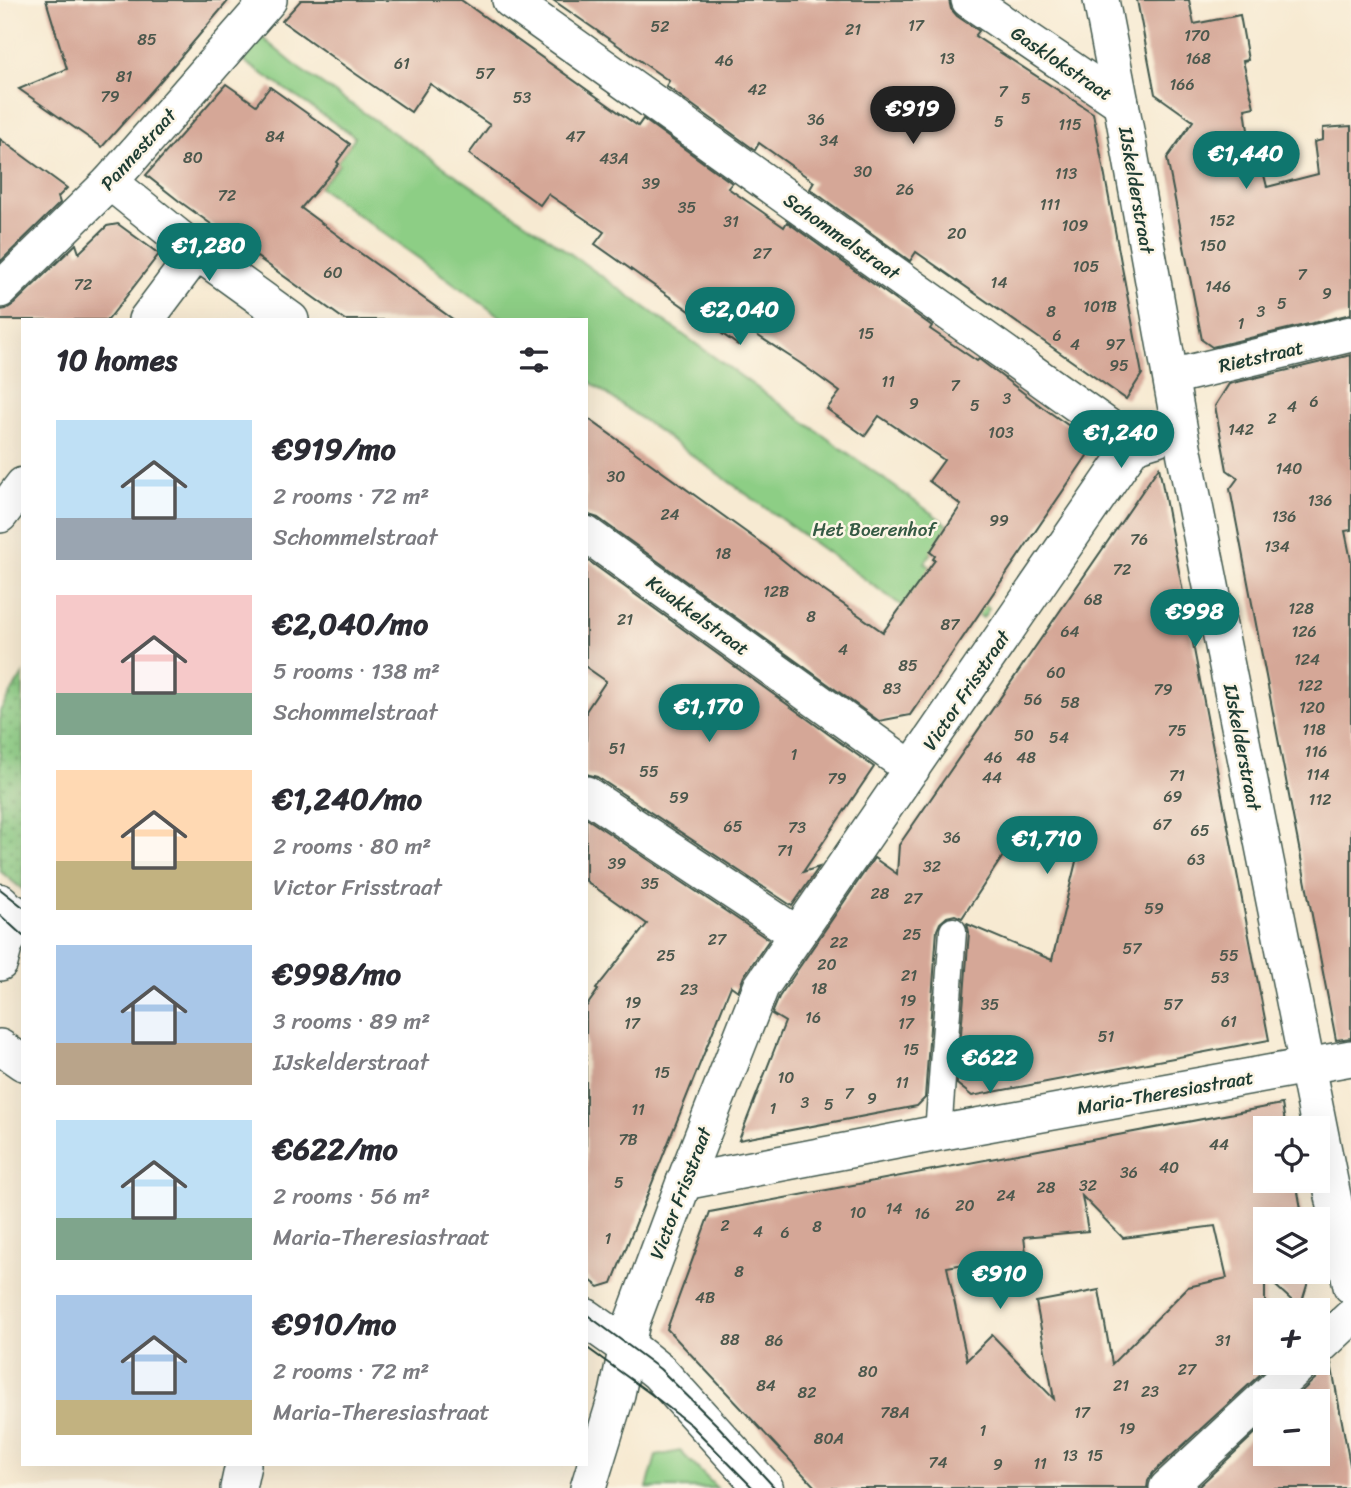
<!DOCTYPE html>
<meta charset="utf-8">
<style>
body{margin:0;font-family:Sriracha,sans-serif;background:#f2f2f3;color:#2b2b33;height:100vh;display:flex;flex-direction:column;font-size:26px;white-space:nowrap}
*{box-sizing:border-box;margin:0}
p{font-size:23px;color:#7c7c81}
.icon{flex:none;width:38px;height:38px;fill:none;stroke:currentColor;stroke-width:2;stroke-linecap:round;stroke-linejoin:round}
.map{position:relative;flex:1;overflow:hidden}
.sheet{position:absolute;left:21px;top:318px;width:567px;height:1148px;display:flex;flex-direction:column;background:#fff;border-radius:0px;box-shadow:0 7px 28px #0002}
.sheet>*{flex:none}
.tools{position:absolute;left:1253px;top:1116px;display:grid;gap:14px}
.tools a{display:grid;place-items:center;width:77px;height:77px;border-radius:0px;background:#fff;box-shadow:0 7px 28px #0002;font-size:35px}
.price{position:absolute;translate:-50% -60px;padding:0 16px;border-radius:24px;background:#0f766e;color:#fff;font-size:23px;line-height:46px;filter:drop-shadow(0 2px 4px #0008)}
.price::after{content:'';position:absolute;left:50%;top:42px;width:21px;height:16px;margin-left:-10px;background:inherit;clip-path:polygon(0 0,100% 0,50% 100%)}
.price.on{background:#222;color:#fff}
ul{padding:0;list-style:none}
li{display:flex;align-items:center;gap:21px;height:175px;padding:0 35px}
li span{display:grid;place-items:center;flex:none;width:196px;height:140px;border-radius:0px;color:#555}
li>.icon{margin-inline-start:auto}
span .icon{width:84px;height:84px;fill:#fffc;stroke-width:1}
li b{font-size:30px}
h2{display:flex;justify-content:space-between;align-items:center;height:84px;padding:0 35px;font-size:30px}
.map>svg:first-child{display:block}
.green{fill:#8dce85;stroke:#56865c;stroke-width:2}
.park{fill:url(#park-dots);stroke:#56865c;stroke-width:2}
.building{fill:#d5a797;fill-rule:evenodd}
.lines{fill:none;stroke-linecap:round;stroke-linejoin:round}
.pedestrian-casing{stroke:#3f574c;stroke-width:29}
.minor-casing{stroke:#3f574c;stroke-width:38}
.tertiary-casing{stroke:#3f574c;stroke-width:41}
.pedestrian{stroke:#fff;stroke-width:26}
.minor{stroke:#fff;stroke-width:35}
.tertiary{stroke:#fff;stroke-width:38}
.tram{stroke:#1f3d34;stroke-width:2}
.labels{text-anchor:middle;stroke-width:5;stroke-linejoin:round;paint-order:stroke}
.number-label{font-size:16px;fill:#4c584d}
.street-label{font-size:19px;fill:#1f3d34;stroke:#fcf5e5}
.park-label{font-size:19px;fill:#355a44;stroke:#fcf5e5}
</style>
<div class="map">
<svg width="1351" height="1488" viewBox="0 0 1351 1488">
<defs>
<pattern id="park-dots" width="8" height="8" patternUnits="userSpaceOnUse" patternTransform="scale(1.75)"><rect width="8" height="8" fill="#8dce85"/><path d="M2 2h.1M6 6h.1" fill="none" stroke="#73a86e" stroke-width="1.8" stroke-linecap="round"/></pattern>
</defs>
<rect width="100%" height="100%" fill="#fcf5e5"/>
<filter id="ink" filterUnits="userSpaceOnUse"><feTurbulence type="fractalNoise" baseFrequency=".0143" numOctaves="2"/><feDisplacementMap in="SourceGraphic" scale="14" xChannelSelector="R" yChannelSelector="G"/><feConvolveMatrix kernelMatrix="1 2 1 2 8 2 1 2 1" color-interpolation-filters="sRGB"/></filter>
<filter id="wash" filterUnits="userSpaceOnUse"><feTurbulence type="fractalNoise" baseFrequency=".00686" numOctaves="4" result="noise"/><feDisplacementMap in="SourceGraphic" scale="28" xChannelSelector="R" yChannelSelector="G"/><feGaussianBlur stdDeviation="1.57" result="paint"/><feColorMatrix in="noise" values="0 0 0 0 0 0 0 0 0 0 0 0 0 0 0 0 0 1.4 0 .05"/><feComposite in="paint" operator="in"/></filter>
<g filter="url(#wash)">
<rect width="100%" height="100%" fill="#f7ead2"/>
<g class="green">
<path d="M 247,25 L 301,70 L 550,239 L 948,525 L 925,563 L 989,608 L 983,618 L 925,578 L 902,606 L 586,379 L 586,320 L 505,320 L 319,187 L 339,165 L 337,162 L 355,137 L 226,49 Z"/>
<path d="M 680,1451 L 717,1488 L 647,1488 L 656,1456 Z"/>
</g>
<path class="park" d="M 23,674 L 23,890 L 0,871 L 0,711 Z"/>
<g id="blocks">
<g class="building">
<path d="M 46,0 L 229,0 L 157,85 L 102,147 L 19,89 L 67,69 Z"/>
<path d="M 301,0 L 461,0 L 638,126 L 643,119 L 732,183 L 728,188 L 784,227 L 787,222 L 932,326 L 930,329 L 977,361 L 979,359 L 1042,407 L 1095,444 L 910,715 L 879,721 L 598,518 L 586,514 L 586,417 L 768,548 L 800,574 L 883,632 L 935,560 L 933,559 L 935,556 L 930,552 L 961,505 L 929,481 L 944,460 L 879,416 L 865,436 L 827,409 L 840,392 L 800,363 L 749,330 L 738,345 L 595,244 L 604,232 L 548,194 L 540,205 L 469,154 L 490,125 L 430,84 L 411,112 L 353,72 L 282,21 Z"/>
<path d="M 553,0 L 949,0 L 951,9 L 957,16 L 979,31 L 975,36 L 1093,113 L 1142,374 L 1126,399 L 916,252 L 910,261 L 810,189 L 814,182 L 759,143 L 755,150 L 666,86 L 669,81 Z"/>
<path d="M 1137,0 L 1189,0 L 1194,24 L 1240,15 L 1248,60 L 1243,61 L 1254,107 L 1245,109 L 1253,166 L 1259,165 L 1260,175 L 1264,175 L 1267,187 L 1318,174 L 1314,142 L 1323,140 L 1323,128 L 1351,126 L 1351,314 L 1212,347 L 1202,340 L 1167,158 L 1193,121 L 1155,94 Z"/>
<path d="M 226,84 L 256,105 L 270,87 L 350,144 L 337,162 L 339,164 L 301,208 L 343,239 L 342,240 L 454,320 L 345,320 L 179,201 L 146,175 Z"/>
<path d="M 0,139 L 67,188 L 58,197 L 60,203 L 0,262 Z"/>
<path d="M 118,224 L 159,254 L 108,320 L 0,320 L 0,310 L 6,309 L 14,304 L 76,244 L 79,253 L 107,226 Z"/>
<path d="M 1351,355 L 1351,530 L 1345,531 L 1351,560 L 1351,1038 L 1336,1040 L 1230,489 L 1238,478 L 1227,470 L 1215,406 L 1229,384 Z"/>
<path d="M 1159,467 L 1269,1040 L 972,1096 L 957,1084 L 969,932 L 967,924 L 1052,960 L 1079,849 L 1056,854 L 1029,835 L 1013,859 L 1005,853 L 962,918 L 955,915 L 947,917 L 940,923 L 937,930 L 925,1098 L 917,1106 L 739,1140 L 785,1022 L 772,1014 L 779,997 L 874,858 L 897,874 L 899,845 Z"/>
<path d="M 586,559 L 874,767 L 803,872 L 819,867 L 792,906 L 597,777 L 586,774 L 586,711 L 606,681 L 586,667 Z"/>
<path d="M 586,818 L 769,940 L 744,976 L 738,991 L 731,986 L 612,1283 L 599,1287 L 586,1277 L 586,1007 L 598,990 L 596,989 L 647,924 L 586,881 Z"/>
<path d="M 1282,1104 L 1286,1129 L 1265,1129 L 1265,1181 L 1296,1181 L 1303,1220 L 1265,1220 L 1265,1272 L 1311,1272 L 1300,1308 L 1265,1276 L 1265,1370 L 1153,1473 L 1148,1481 L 1147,1488 L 816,1488 L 667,1329 L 710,1212 ZM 1082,1196 L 1123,1238 L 1215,1226 L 1227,1278 L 1188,1287 L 1112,1364 L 1099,1290 L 1036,1302 L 1054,1399 L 992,1335 L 967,1360 L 947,1267 L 1026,1253 L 1024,1237 L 1088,1231 Z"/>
<path d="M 1331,1363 L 1351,1470 L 1351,1488 L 1197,1488 L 1265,1424 L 1265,1454 L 1318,1454 L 1318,1402 L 1290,1402 L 1316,1378 L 1321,1368 Z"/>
</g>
</g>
</g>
<g filter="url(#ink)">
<use href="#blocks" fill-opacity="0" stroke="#3f574c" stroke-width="2"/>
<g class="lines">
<g class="pedestrian-casing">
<path id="pedestrian" d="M 938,1133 L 953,931"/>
</g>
<g class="minor-casing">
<g id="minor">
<path d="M 510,0 L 1134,445 L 1157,438"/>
<path d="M 969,0 L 1121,103"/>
<path d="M 1101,0 L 1121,103 L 1180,431 L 1351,1286"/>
<path d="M 110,182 L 197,252 L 291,320"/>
<path d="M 0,290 L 110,182 L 269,0"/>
<path d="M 146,320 L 197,252"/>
<path d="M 1171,377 L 1351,334"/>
<path d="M 0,515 L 23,485"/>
<path d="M 586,534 L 912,769"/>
<path d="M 586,794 L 797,934"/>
<path d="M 0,963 L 5,944 L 21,918"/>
<path d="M 0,1047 L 23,1063"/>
<path d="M 684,1182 L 938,1133 L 1351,1058"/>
<path d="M 1318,1348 L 1351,1317"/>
<path d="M 238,1488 L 243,1465"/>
<path d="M 588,1488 L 617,1394 L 632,1322 L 684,1182 L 761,987 L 1134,445"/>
<path d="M 1167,1488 L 1302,1363"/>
</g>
</g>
<g class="tertiary-casing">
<g id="tertiary">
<path d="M 0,903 L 7,910 L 23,919"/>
<path d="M 586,1318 L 634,1352 L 659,1372 L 764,1488"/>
</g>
</g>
<use href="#pedestrian" class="pedestrian"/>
<use href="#minor" class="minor"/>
<use href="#tertiary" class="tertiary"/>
<g class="tram">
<path d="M 0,889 L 23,907"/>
<path d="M 0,915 L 23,936"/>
<path d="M 586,1314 L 660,1369 L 717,1425 L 775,1488"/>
<path d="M 586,1347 L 651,1394 L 691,1425 L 753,1488"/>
</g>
</g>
</g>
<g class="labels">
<g class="number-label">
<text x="916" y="31">17</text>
<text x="660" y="32">52</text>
<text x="853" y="35">21</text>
<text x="1197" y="41">170</text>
<text x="147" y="45">85</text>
<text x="947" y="64">13</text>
<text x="1198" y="64">168</text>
<text x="724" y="66">46</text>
<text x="402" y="69">61</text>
<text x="485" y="79">57</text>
<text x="124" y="82">81</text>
<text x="1182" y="90">166</text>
<text x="757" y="95">42</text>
<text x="1003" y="97">7</text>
<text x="110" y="102">79</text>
<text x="522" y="103">53</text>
<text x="1026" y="104">5</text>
<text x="816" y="125">36</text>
<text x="999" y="127">5</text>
<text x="1070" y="130">115</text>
<text x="275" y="142">84</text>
<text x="575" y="142">47</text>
<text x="829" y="146">34</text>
<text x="193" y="163">80</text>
<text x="614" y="164">43A</text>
<text x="863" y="177">30</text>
<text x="1066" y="179">113</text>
<text x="651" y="189">39</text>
<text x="905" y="195">26</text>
<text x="227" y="201">72</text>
<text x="1050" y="210">111</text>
<text x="687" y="213">35</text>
<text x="1222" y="226">152</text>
<text x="731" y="227">31</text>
<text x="1075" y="231">109</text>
<text x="957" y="239">20</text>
<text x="1213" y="251">150</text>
<text x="762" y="259">27</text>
<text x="1086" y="272">105</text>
<text x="333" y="278">60</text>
<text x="1302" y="280">7</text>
<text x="999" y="288">14</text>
<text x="83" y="290">72</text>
<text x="1218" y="292">146</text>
<text x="1327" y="299">9</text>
<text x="1282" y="309">5</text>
<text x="1100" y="312">101B</text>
<text x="1051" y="317">8</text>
<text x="1261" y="317">3</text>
<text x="1241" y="329">1</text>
<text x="866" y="339">15</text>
<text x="1057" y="341">6</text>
<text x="1075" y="350">4</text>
<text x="1115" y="350">97</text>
<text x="1119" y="371">95</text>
<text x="888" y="387">11</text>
<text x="955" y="391">7</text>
<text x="1007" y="404">3</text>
<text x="1314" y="407">6</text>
<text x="914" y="409">9</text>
<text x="975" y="411">5</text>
<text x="1292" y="412">4</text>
<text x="1272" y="424">2</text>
<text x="1241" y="435">142</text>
<text x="1001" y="438">103</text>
<text x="1289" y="474">140</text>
<text x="616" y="482">30</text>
<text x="1320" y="506">136</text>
<text x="670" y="520">24</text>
<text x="1284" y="522">136</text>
<text x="999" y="526">99</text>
<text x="1139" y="545">76</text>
<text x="1277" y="552">134</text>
<text x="723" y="559">18</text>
<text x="1122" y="575">72</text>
<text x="776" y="597">12B</text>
<text x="1093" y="605">68</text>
<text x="1301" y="614">128</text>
<text x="811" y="622">8</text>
<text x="625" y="625">21</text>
<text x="950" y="630">87</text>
<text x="1070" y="637">64</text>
<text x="1304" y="637">126</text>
<text x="843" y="655">4</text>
<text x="1307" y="665">124</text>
<text x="908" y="671">85</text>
<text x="1056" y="678">60</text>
<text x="1310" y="691">122</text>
<text x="892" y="694">83</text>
<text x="1163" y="695">79</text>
<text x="1033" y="705">56</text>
<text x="1070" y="708">58</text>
<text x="1312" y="713">120</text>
<text x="1314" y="735">118</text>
<text x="1177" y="736">75</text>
<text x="1024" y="741">50</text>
<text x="1059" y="743">54</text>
<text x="617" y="754">51</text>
<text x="1316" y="757">116</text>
<text x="794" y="760">1</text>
<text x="993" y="763">46</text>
<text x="1026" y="763">48</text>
<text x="649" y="777">55</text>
<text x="1318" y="780">114</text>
<text x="1177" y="781">71</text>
<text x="992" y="783">44</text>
<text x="837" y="784">79</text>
<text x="1173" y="802">69</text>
<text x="679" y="803">59</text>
<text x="1320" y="805">112</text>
<text x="1162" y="830">67</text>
<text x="733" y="832">65</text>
<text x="797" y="833">73</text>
<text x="1200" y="836">65</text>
<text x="952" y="843">36</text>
<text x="785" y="856">71</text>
<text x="1196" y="865">63</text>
<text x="617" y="869">39</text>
<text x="932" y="872">32</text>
<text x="650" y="889">35</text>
<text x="880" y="899">28</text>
<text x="913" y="904">27</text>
<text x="1154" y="914">59</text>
<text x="912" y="940">25</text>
<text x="717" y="945">27</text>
<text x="839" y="948">22</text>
<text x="1132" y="954">57</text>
<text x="666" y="961">25</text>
<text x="1229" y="961">55</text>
<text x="827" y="970">20</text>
<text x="909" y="981">21</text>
<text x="1220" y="983">53</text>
<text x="819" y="994">18</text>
<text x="689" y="995">23</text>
<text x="908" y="1006">19</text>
<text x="633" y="1008">19</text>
<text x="990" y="1010">35</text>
<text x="1173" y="1010">57</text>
<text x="813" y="1023">16</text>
<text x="1229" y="1027">61</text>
<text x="632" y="1029">17</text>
<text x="906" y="1029">17</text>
<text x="1106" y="1042">51</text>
<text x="911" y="1055">15</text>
<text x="662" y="1078">15</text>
<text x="786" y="1083">10</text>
<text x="902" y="1088">11</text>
<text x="849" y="1099">7</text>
<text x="872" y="1104">9</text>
<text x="805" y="1108">3</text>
<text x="829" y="1110">5</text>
<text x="773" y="1114">1</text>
<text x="638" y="1115">11</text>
<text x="628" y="1145">7B</text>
<text x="1219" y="1150">44</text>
<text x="1169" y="1173">40</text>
<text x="1129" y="1178">36</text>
<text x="619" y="1188">5</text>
<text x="1088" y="1191">32</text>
<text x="1046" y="1193">28</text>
<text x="1006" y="1201">24</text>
<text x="965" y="1211">20</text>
<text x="894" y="1214">14</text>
<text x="858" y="1218">10</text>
<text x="922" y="1219">16</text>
<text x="725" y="1231">2</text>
<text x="817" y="1232">8</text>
<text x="758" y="1237">4</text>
<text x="785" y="1238">6</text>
<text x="608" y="1244">1</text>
<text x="739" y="1277">8</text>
<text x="705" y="1303">4B</text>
<text x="730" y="1345">88</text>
<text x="774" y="1346">86</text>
<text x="1223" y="1346">31</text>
<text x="1187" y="1375">27</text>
<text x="868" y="1377">80</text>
<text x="766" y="1391">84</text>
<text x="1121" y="1391">21</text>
<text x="1150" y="1397">23</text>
<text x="807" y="1398">82</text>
<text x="895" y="1418">78A</text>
<text x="1082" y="1418">17</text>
<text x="1127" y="1434">19</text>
<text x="983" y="1436">1</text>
<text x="829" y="1444">80A</text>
<text x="1070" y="1461">13</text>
<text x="1095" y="1461">15</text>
<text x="938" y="1468">74</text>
<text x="1040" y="1469">11</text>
<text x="998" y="1470">9</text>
</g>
<g class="street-label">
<text transform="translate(1062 63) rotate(34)" y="7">Gasklokstraat</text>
<text transform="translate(138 149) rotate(-48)" y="7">Pannestraat</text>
<text transform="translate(1137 190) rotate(80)" y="7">IJskelderstraat</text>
<text transform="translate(842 236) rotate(35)" y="7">Schommelstraat</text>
<text transform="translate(1261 356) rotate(-13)" y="7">Rietstraat</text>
<text transform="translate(698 615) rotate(36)" y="7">Kwakkelstraat</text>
<text transform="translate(966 690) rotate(-56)" y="7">Victor Frisstraat</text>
<text transform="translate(1243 747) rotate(79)" y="7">IJskelderstraat</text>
<text transform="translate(1165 1092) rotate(-10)" y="7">Maria-Theresiastraat</text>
<text transform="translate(680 1193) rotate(-69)" y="7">Victor Frisstraat</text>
</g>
<g class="park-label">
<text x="874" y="536">Het Boerenhof</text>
</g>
</g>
</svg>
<div class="tools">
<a><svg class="icon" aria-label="locate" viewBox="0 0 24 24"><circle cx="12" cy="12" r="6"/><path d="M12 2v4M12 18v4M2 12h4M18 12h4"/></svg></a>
<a><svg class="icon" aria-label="layers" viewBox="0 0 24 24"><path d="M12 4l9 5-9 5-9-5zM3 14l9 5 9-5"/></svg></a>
<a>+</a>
<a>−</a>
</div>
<b class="price on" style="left:913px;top:146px">€919</b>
<b class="price" style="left:1246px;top:191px">€1,440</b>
<b class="price" style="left:209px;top:283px">€1,280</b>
<b class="price" style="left:740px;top:347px">€2,040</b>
<b class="price" style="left:1121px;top:470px">€1,240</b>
<b class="price" style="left:1195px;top:649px">€998</b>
<b class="price" style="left:709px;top:744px">€1,170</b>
<b class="price" style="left:1047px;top:876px">€1,710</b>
<b class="price" style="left:990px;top:1095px">€622</b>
<b class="price" style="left:1000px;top:1311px">€910</b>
<section class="sheet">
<h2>10 homes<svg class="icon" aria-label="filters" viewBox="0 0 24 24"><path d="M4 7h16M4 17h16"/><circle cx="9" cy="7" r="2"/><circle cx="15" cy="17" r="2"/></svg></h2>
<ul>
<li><span style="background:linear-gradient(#bfe0f5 70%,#9aa5b1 0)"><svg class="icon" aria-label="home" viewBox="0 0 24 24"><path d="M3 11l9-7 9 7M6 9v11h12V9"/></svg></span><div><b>€919/mo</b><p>2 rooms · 72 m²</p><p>Schommelstraat</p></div></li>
<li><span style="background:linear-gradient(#f6c9c9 70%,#7fa58c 0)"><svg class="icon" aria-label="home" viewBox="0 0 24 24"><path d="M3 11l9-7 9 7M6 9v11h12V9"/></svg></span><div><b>€2,040/mo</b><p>5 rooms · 138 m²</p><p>Schommelstraat</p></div></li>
<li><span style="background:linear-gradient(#ffd9b3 65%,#c2b280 0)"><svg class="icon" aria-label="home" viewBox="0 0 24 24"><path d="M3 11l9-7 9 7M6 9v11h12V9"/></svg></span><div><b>€1,240/mo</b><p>2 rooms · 80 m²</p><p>Victor Frisstraat</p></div></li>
<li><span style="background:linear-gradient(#a9c7e8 70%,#b9a48a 0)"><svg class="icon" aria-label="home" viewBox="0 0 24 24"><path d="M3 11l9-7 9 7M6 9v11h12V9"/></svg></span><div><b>€998/mo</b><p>3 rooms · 89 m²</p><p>IJskelderstraat</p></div></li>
<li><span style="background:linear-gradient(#bfe0f5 70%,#7fa58c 0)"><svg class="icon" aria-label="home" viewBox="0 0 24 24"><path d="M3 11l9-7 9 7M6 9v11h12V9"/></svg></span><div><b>€622/mo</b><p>2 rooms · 56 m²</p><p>Maria-Theresiastraat</p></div></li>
<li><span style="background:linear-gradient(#a9c7e8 75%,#c2b280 0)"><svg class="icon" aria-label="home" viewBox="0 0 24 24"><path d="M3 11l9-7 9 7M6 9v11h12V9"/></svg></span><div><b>€910/mo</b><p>2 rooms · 72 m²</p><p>Maria-Theresiastraat</p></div></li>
</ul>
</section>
</div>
